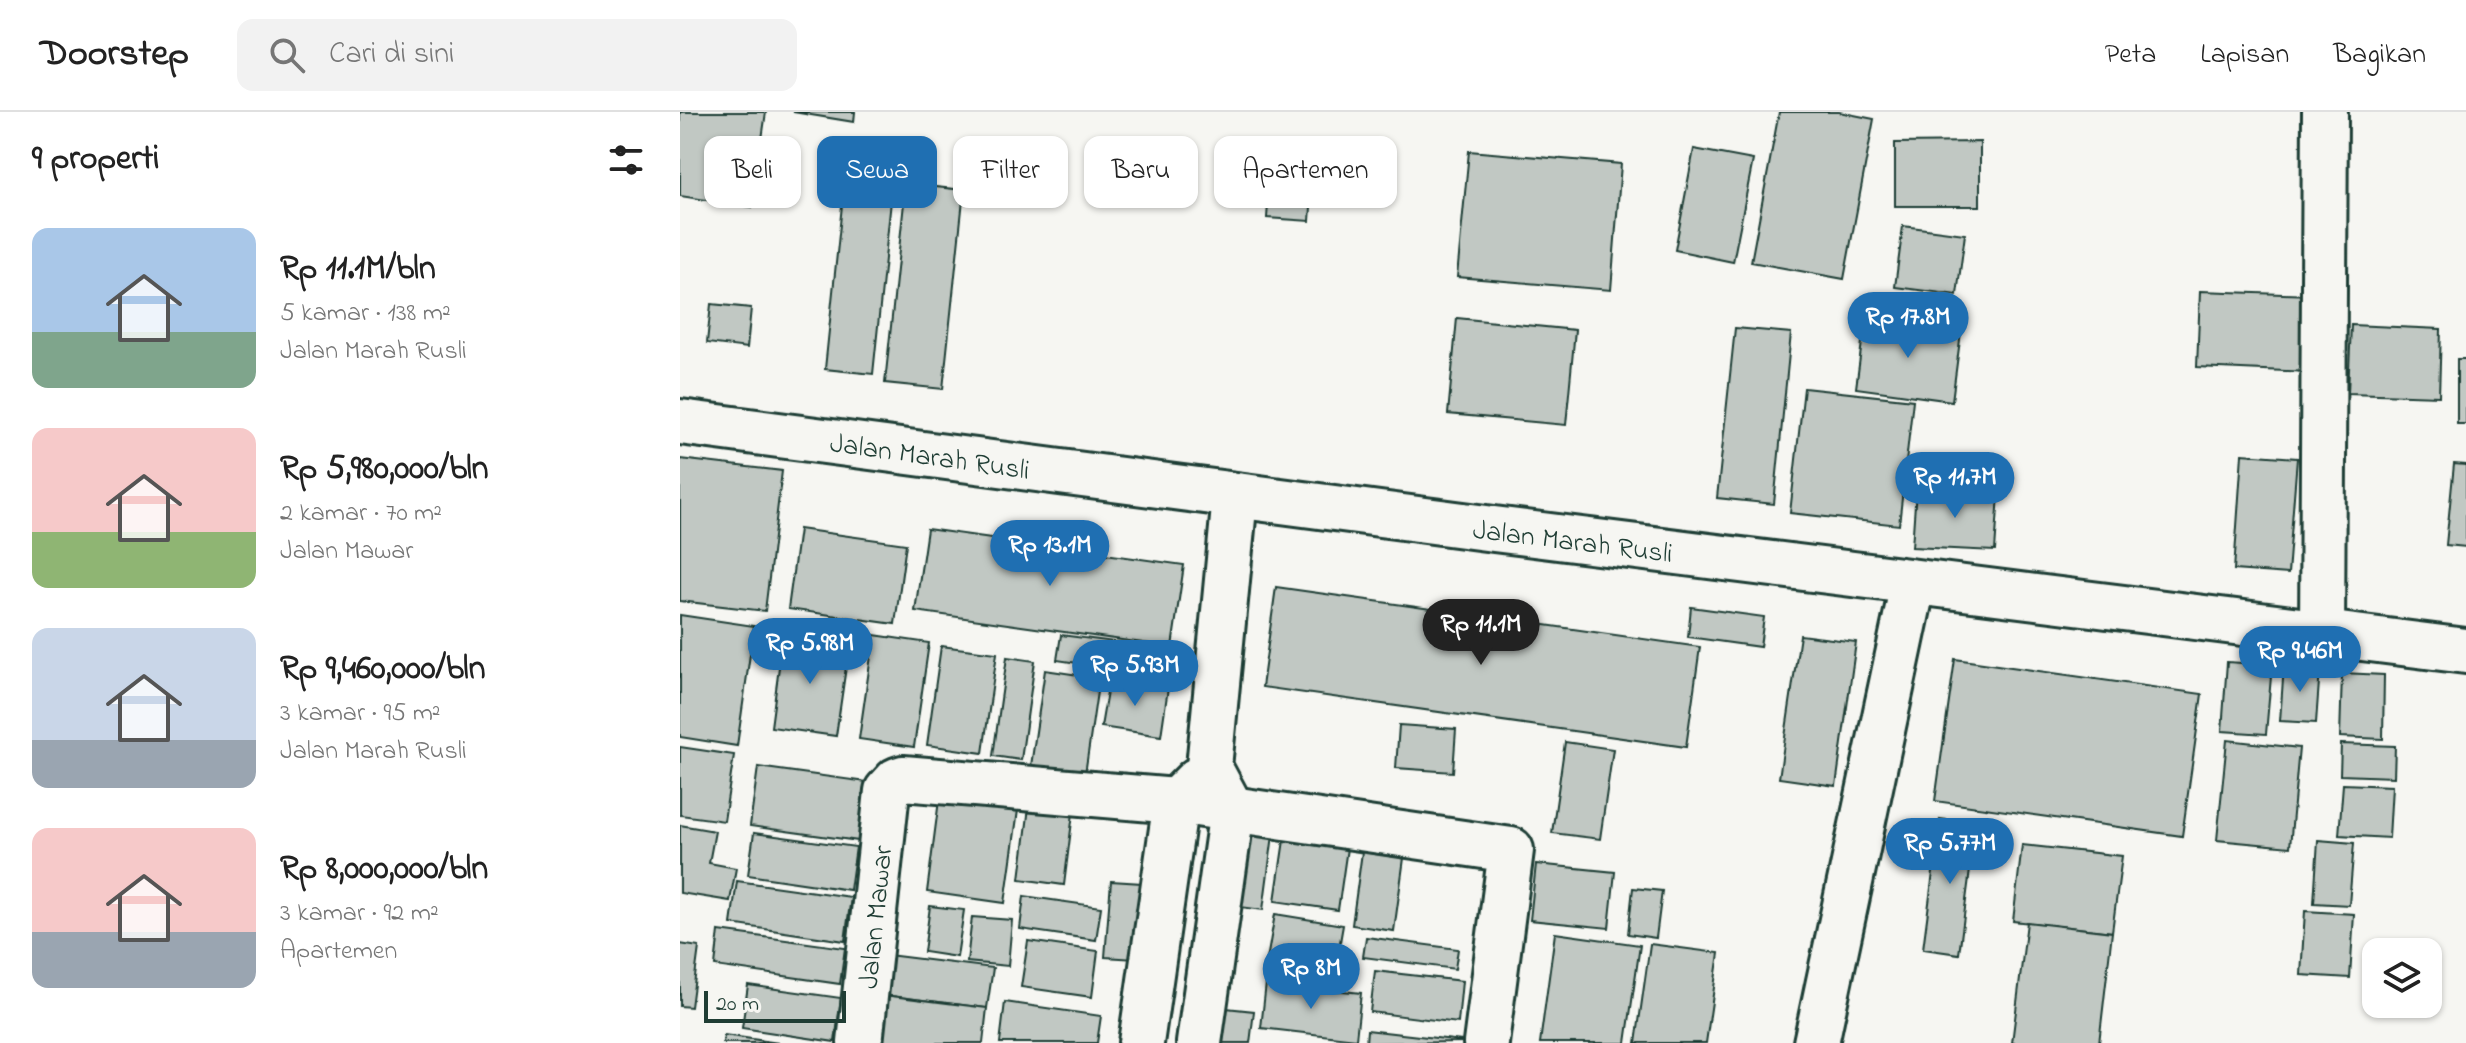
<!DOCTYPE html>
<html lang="id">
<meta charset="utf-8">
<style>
body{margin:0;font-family:"Indie Flower",sans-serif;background:#f2f2f2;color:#222;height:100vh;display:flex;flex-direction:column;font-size:30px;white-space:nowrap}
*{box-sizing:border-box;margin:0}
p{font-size:26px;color:#767676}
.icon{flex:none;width:44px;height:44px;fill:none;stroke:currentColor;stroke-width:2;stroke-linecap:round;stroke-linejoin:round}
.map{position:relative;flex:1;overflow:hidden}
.drawer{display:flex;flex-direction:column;background:#fff;width:680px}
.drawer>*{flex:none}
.guide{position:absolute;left:24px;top:24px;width:760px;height:72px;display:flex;gap:16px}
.buttons{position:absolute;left:1682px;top:826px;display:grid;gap:16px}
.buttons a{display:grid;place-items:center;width:80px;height:80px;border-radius:16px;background:#fff;box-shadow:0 2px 6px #0004;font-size:40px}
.scale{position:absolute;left:24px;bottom:20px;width:142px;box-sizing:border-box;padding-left:8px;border:4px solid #1f3d34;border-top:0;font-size:22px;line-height:28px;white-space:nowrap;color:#1f3d34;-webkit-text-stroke:6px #f6f6f2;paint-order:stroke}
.price{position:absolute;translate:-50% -68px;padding:0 18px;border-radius:28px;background:#1f6fb2;color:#fff;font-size:26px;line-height:52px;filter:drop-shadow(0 2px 4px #0008)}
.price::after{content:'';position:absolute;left:50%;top:48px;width:24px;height:18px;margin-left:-12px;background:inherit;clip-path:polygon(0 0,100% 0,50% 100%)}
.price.on{background:#222;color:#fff}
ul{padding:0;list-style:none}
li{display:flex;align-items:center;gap:24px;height:200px;padding:0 32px}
li span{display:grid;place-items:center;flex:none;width:224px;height:160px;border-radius:16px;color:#555}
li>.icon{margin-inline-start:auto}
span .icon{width:96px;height:96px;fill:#fffc;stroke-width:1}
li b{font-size:34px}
h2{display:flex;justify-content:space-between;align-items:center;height:96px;padding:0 32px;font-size:34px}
.chip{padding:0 28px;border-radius:16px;background:#fff;box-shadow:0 2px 6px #0004;font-size:28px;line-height:72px}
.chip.on{background:#1f6fb2;color:#fff}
header{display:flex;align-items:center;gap:48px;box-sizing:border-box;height:112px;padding:0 40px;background:#fff;border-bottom:2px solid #e0e0e0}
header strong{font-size:38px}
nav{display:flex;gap:44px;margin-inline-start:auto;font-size:28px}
.search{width:560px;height:72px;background:#f2f2f2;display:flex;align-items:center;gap:20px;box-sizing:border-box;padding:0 28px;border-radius:16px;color:#767676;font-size:30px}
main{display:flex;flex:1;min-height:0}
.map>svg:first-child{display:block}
.building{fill:#c1c8c3;stroke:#1f3d34;stroke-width:2}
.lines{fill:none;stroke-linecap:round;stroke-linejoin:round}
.minor-casing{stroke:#1f3d34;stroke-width:50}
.major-casing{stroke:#1f3d34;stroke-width:50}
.minor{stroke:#f6f6f2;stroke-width:44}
.major{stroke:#f6f6f2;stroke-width:44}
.labels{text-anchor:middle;stroke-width:7;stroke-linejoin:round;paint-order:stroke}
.street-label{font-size:28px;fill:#1f3d34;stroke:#f6f6f2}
</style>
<header>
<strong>Doorstep</strong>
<div class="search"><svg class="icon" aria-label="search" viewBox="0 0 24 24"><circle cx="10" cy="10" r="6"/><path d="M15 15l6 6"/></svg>Cari di sini</div>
<nav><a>Peta</a><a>Lapisan</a><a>Bagikan</a></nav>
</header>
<main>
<section class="drawer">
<h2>9 properti<svg class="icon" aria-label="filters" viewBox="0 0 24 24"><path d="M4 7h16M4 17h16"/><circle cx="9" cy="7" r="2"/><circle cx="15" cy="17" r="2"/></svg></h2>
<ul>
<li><span style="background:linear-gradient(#a9c7e8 65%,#7fa58c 0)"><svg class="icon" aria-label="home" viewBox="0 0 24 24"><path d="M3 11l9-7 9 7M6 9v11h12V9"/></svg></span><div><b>Rp 11.1M/bln</b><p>5 kamar · 138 m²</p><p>Jalan Marah Rusli</p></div></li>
<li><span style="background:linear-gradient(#f6c9c9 65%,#8fb573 0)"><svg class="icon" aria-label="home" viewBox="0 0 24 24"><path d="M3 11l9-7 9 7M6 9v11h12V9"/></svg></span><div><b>Rp 5,980,000/bln</b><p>2 kamar · 70 m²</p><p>Jalan Mawar</p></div></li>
<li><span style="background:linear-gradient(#c9d6e8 70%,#9aa5b1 0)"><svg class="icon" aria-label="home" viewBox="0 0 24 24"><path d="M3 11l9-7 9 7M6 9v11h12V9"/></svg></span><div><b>Rp 9,460,000/bln</b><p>3 kamar · 95 m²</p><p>Jalan Marah Rusli</p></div></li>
<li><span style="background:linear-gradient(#f6c9c9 65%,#9aa5b1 0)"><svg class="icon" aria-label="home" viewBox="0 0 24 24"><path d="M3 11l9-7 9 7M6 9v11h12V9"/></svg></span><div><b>Rp 8,000,000/bln</b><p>3 kamar · 92 m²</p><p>Apartemen</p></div></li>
</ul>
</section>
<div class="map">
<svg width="1786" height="931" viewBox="0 0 1786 931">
<rect width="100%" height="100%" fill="#f6f6f2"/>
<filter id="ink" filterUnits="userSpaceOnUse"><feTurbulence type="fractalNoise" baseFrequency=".0125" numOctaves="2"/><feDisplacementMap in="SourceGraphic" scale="16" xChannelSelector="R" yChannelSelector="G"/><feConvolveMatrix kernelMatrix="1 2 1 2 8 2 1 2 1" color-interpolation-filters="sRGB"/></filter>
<g filter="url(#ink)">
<g class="building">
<path d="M 0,0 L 86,0 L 72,95 L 0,84 Z"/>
<path d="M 113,0 L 175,0 L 174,10 Z"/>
<path d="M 1099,0 L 1159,0 L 1194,7 L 1164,167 L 1071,150 Z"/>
<path d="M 1300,30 L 1300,94 L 1215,94 L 1215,31 Z"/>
<path d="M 1014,37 L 1073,48 L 1053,150 L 995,138 Z"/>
<path d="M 789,39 L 941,52 L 931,178 L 777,165 Z"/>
<path d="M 167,45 L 215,50 L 193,262 L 145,257 Z"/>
<path d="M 591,49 L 634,52 L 630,109 L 587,106 Z"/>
<path d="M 226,72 L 284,78 L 263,277 L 205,271 Z"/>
<path d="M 1223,114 L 1285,122 L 1277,183 L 1215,175 Z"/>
<path d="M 1520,179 L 1632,183 L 1629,260 L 1517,255 Z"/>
<path d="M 31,192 L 71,196 L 67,236 L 27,231 Z"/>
<path d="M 777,206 L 895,218 L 886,313 L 768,302 Z"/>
<path d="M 1185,207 L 1281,220 L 1272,289 L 1176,276 Z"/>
<path d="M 1671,213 L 1761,217 L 1759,284 L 1668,281 Z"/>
<path d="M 1055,216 L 1111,221 L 1094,392 L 1037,386 Z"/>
<rect x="1777" y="247" width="9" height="65"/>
<path d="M 1124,276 L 1233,288 L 1219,413 L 1110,401 Z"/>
<path d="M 1562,342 L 1617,346 L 1608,462 L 1554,458 Z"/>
<path d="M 0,347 L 102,359 L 85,499 L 0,489 Z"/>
<path d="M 1774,352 L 1786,353 L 1786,435 L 1766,433 Z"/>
<path d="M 1236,377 L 1319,382 L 1315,439 L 1232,435 Z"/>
<path d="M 119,417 L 226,432 L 215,512 L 108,497 Z"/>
<path d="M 247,417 L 504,453 L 492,535 L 235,499 Z"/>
<path d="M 596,475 L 1020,535 L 1006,635 L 582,575 Z"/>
<path d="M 1011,495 L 1084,505 L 1080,535 L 1008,525 Z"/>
<path d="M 0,503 L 74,514 L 57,634 L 0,625 Z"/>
<path d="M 194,523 L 249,531 L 234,635 L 179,627 Z"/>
<path d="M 381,523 L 442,531 L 438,557 L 377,548 Z"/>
<path d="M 1120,523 L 1176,530 L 1156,674 L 1099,666 Z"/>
<path d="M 103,525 L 169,534 L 156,624 L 91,615 Z"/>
<path d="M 261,534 L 317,541 L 303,641 L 247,633 Z"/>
<path d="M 327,545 L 355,549 L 341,648 L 313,644 Z"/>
<path d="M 1275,547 L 1522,582 L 1502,724 L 1255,689 Z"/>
<path d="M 1547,550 L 1592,553 L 1586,622 L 1542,619 Z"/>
<path d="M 1604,553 L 1640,556 L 1636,611 L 1600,609 Z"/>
<path d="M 365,558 L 419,566 L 405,662 L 351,654 Z"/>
<path d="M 1662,561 L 1704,563 L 1703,627 L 1660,625 Z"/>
<path d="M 429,568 L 488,576 L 481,624 L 421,615 Z"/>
<path d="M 719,613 L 776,617 L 773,660 L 716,656 Z"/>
<path d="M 1547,628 L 1619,636 L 1610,735 L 1537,728 Z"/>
<path d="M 885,630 L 933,637 L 920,727 L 872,721 Z"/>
<path d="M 1661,632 L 1715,634 L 1714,665 L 1660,663 Z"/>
<path d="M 0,635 L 54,643 L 44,709 L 0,703 Z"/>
<path d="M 78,655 L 194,671 L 186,730 L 70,714 Z"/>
<path d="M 1663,672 L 1712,674 L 1709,726 L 1659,723 Z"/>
<path d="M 259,688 L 338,698 L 325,791 L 247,780 Z"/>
<path d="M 349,695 L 393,701 L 384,773 L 340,767 Z"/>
<path d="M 1260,707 L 1296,712 L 1279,842 L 1243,837 Z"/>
<path d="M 0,713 L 35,719 L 29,751 L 56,756 L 50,789 L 0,781 Z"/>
<path d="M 570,720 L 593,723 L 583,798 L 560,795 Z"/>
<path d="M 74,721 L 176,735 L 170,778 L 68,763 Z"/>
<path d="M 604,728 L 667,736 L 658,798 L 595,789 Z"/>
<path d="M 1638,728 L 1674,731 L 1669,793 L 1634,791 Z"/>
<path d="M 1342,733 L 1442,744 L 1432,820 L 1333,809 Z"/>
<path d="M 682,740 L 724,746 L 714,819 L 672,813 Z"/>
<path d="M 856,752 L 935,760 L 929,816 L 850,808 Z"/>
<path d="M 57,769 L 171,785 L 165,829 L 51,812 Z"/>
<path d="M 431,769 L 462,771 L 456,847 L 425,845 Z"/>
<path d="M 953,776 L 982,779 L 976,826 L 948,822 Z"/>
<path d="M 344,784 L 421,795 L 416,828 L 340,817 Z"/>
<path d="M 250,794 L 284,798 L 277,845 L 244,840 Z"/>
<path d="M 1625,799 L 1674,802 L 1670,866 L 1621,863 Z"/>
<path d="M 595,802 L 663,813 L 653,870 L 585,859 Z"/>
<path d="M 292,805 L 332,808 L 328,854 L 287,850 Z"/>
<path d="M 1347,810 L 1432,820 L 1419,931 L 1332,931 Z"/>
<path d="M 39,819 L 165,836 L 160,872 L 35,854 Z"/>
<path d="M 875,821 L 960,833 L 946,931 L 860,931 Z"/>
<path d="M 686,825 L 778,837 L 775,857 L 683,845 Z"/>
<path d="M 348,829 L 418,839 L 412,885 L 341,875 Z"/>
<path d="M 0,832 L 19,835 L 11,895 L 0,894 Z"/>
<path d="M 970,832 L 1039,841 L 1026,931 L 956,931 Z"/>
<path d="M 208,843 L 313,856 L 307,896 L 203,883 Z"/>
<path d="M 695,859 L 782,869 L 778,911 L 690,900 Z"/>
<path d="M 586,871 L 681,881 L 676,927 L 581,916 Z"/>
<path d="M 68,873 L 161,886 L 155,930 L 62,916 Z"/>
<path d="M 203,883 L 307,896 L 303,931 L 198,931 Z"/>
<path d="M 325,890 L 421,904 L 417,931 L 320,931 Z"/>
<path d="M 546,896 L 574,899 L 570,931 L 541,931 Z"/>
<path d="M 687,918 L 791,930 L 686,931 Z"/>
<path d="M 44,923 L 99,931 L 43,931 Z"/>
</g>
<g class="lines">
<g class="minor-casing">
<g id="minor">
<path d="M 1642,522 L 1645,0"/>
<path d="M 180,931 L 207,679 L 217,668 L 223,666 L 496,689 L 831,738 L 806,931"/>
<path d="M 461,931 L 496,689 L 517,668"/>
<path d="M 519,931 L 552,698 L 529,655 L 555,385"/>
<path d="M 1136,931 L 1233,472"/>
</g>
</g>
<g class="major-casing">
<path id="major" d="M 0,310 C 595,390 1190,466 1786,539"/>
</g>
<use href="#minor" class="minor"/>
<use href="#major" class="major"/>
</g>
</g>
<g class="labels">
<g class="street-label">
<text transform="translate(250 343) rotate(8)" y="10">Jalan Marah Rusli</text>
<text transform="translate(893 428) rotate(7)" y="10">Jalan Marah Rusli</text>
<text transform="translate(194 805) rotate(-84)" y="10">Jalan Mawar</text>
</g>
</g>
</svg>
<div class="buttons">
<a><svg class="icon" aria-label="layers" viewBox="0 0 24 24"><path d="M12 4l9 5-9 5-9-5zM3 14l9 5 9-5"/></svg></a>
</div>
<div class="scale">20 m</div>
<b class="price" style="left:1228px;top:248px">Rp 17.8M</b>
<b class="price" style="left:1275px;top:408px">Rp 11.7M</b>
<b class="price" style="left:370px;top:476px">Rp 13.1M</b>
<b class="price on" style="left:801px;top:555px">Rp 11.1M</b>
<b class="price" style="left:130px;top:574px">Rp 5.98M</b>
<b class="price" style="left:1620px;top:582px">Rp 9.46M</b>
<b class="price" style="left:455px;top:596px">Rp 5.93M</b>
<b class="price" style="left:1270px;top:774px">Rp 5.77M</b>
<b class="price" style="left:631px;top:899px">Rp 8M</b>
<div class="guide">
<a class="chip">Beli</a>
<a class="chip on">Sewa</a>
<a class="chip">Filter</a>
<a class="chip">Baru</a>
<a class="chip">Apartemen</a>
</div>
</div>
</main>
